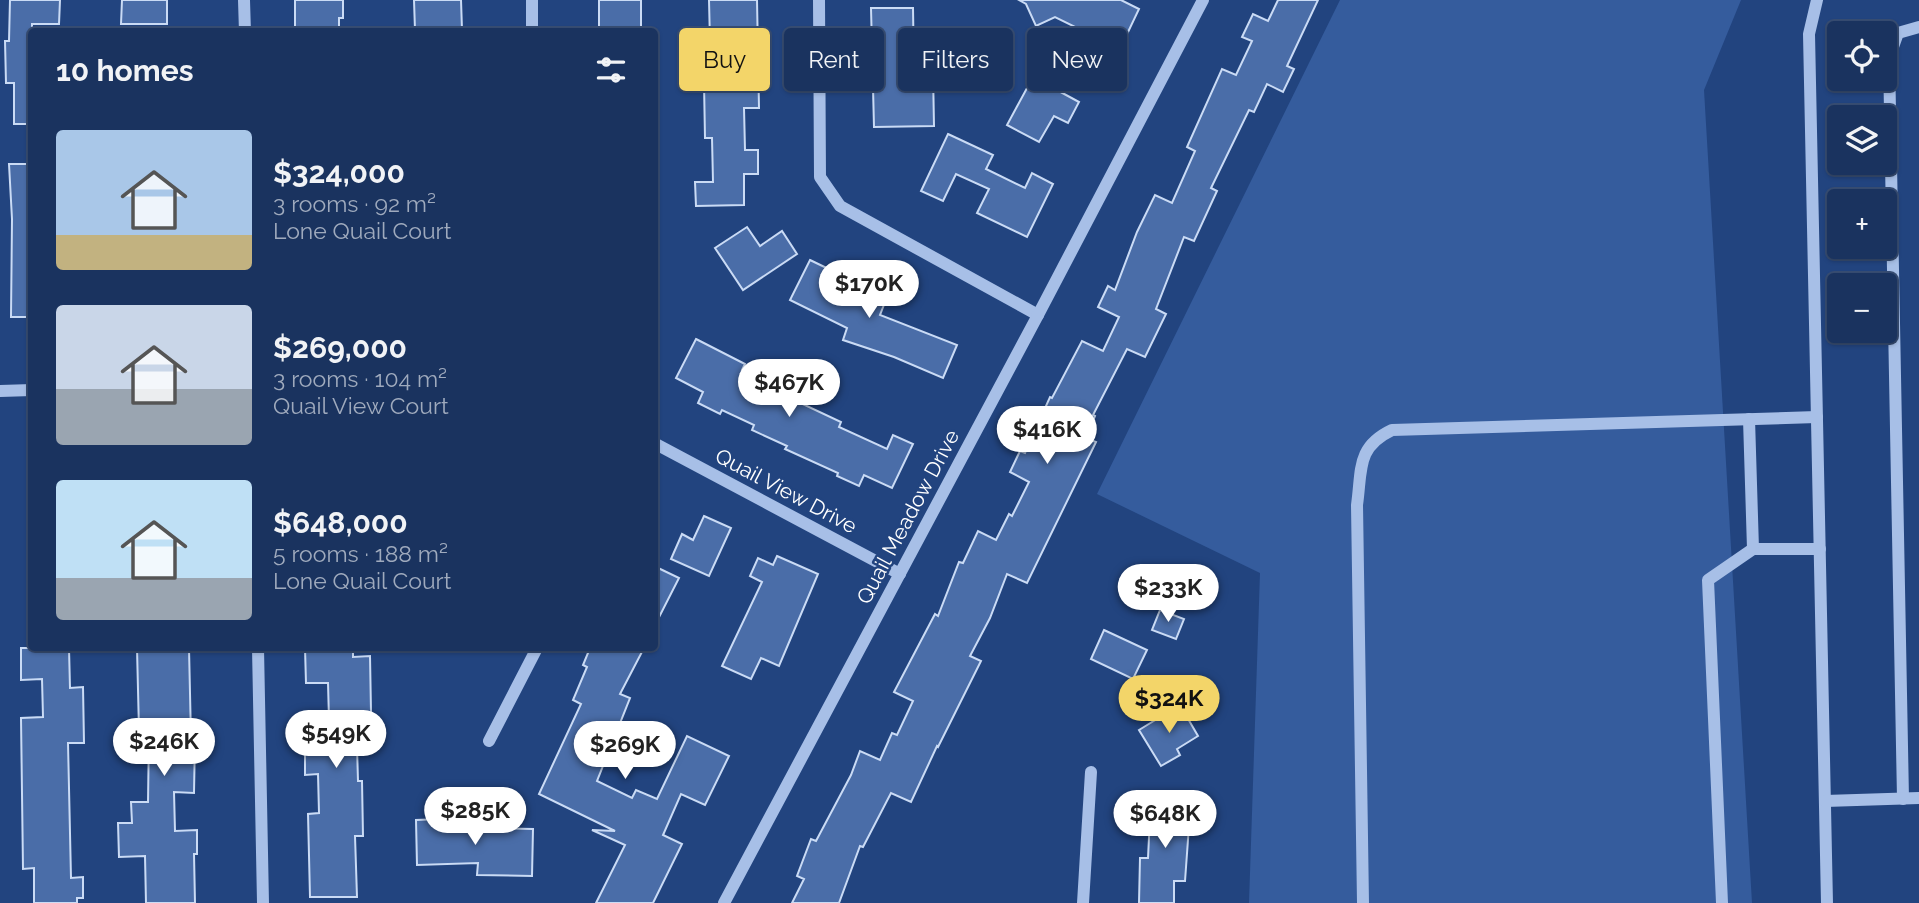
<!DOCTYPE html>
<meta charset="utf-8">
<style>
body{margin:0;font-family:Raleway,sans-serif;background:#233b65;color:#f1f3f6;height:100vh;display:flex;flex-direction:column;font-size:26px;white-space:nowrap}
*{box-sizing:border-box;margin:0}
p{font-size:23px;color:#9faabd}
.icon{flex:none;width:38px;height:38px;fill:none;stroke:currentColor;stroke-width:2;stroke-linecap:round;stroke-linejoin:round}
.map{position:relative;flex:1;overflow:hidden}
.panel{position:absolute;left:28px;top:28px;width:630px;height:623px;display:flex;flex-direction:column;background:#1a335f;border-radius:7px;box-shadow:0 2px 5px #0004,0 0 0 2px #384e74}
.panel>*{flex:none}
.guide{position:absolute;left:679px;top:28px;width:665px;height:63px;display:flex;gap:14px}
.buttons{position:absolute;left:1827px;top:21px;display:grid;gap:14px}
.buttons a{display:grid;place-items:center;width:70px;height:70px;border-radius:7px;background:#1a335f;box-shadow:0 2px 5px #0004,0 0 0 2px #384e74;font-size:35px}
.price{position:absolute;translate:-50% -60px;padding:0 16px;border-radius:24px;background:#fff;color:#222;font-size:23px;line-height:46px;filter:drop-shadow(0 2px 4px #0008)}
.price::after{content:'';position:absolute;left:50%;top:42px;width:21px;height:16px;margin-left:-10px;background:inherit;clip-path:polygon(0 0,100% 0,50% 100%)}
.price.selected{background:#f3d569;color:#111}
ul{padding:0;list-style:none}
li{display:flex;align-items:center;gap:21px;height:175px;padding:0 28px}
li span{display:grid;place-items:center;flex:none;width:196px;height:140px;border-radius:7px;color:#555}
li>.icon{margin-inline-start:auto}
span .icon{width:84px;height:84px;fill:#fffc;stroke-width:1}
li b{font-size:30px}
h2{display:flex;justify-content:space-between;align-items:center;height:84px;padding:0 28px;font-size:30px}
.pill{padding:0 24px;border-radius:7px;background:#1a335f;box-shadow:0 2px 5px #0004,0 0 0 2px #384e74;font-size:24px;line-height:63px}
.pill.selected{background:#f3d569;color:#111}
.map>svg:first-child{display:block}
.green{fill:#355c9d}
.building{fill:#4a6da8;stroke:#cadbf5;stroke-width:2}
.lines{fill:none;stroke-linecap:round;stroke-linejoin:round}
.minor{stroke:#a7bfe7;stroke-width:12}
.labels{text-anchor:middle;stroke-width:5;stroke-linejoin:round;paint-order:stroke}
.street-label{font-size:21px;fill:#fff;stroke:#22447f}
</style>
<div class="map">
<svg width="1919" height="903" viewBox="0 0 1919 903">
<rect width="100%" height="100%" fill="#22447f"/>
<path class="green" d="M 1340,0 L 1741,0 L 1704,90 L 1752,903 L 1249,903 L 1260,573 L 1097,494 Z"/>
<g class="building">
<path d="M 10,0 L 60,0 L 59,24 L 32,24 L 32,124 L 14,124 L 14,83 L 6,83 L 5,41 L 9,41 Z"/>
<path d="M 122,0 L 167,0 L 167,24 L 121,24 Z"/>
<path d="M 295,0 L 343,0 L 343,18 L 339,18 L 339,32 L 295,32 Z"/>
<path d="M 414,0 L 461,0 L 462,30 L 415,30 Z"/>
<rect x="599" y="0" width="42" height="32"/>
<path d="M 709,0 L 757,0 L 759,108 L 744,108 L 745,150 L 758,150 L 758,174 L 744,174 L 744,205 L 696,206 L 695,182 L 713,182 L 712,138 L 705,138 L 704,83 L 711,83 Z"/>
<path d="M 1019,0 L 1121,0 L 1139,9 L 1120,49 L 1055,17 L 1036,26 L 1026,4 Z"/>
<path d="M 1278,0 L 1318,0 L 1287,66 L 1294,69 L 1283,92 L 1267,84 L 1254,112 L 1249,110 L 1211,188 L 1217,191 L 1194,241 L 1184,237 L 1156,309 L 1166,314 L 1145,357 L 1127,349 L 1093,415 L 1095,416 L 1086,438 L 1096,442 L 1027,583 L 1007,574 L 990,618 L 970,656 L 981,661 L 938,747 L 937,746 L 911,802 L 891,793 L 863,847 L 860,846 L 839,903 L 792,903 L 804,879 L 797,876 L 811,839 L 816,841 L 851,775 L 860,751 L 880,760 L 892,733 L 897,735 L 913,701 L 894,692 L 935,614 L 938,616 L 959,562 L 963,563 L 978,531 L 996,540 L 1009,514 L 1012,516 L 1029,482 L 1010,472 L 1020,451 L 1025,453 L 1050,397 L 1052,398 L 1082,341 L 1103,351 L 1119,317 L 1098,307 L 1108,286 L 1115,290 L 1137,232 L 1155,195 L 1172,203 L 1195,151 L 1187,147 L 1222,69 L 1236,75 L 1252,41 L 1242,37 L 1253,14 L 1268,21 Z"/>
<path d="M 871,8 L 913,8 L 914,72 L 933,72 L 934,126 L 874,127 Z"/>
<path d="M 1033,77 L 1079,102 L 1068,123 L 1054,116 L 1039,142 L 1007,125 Z"/>
<path d="M 948,134 L 993,155 L 986,169 L 1025,188 L 1032,173 L 1053,184 L 1027,237 L 977,213 L 989,189 L 956,174 L 943,201 L 921,191 Z"/>
<path d="M 9,164 L 32,164 L 32,317 L 11,317 L 12,219 Z"/>
<path d="M 747,227 L 760,246 L 782,231 L 797,254 L 743,290 L 715,248 Z"/>
<path d="M 810,260 L 887,297 L 880,315 L 957,345 L 943,378 L 894,357 L 843,340 L 847,328 L 790,300 Z"/>
<path d="M 696,339 L 745,364 L 742,370 L 796,395 L 794,400 L 841,422 L 839,427 L 887,449 L 893,435 L 913,444 L 892,488 L 864,475 L 859,486 L 837,476 L 838,473 L 785,449 L 787,446 L 752,430 L 754,425 L 722,410 L 720,414 L 698,403 L 703,392 L 676,378 Z"/>
<path d="M 704,516 L 731,528 L 709,576 L 671,559 L 682,534 L 693,540 Z"/>
<path d="M 777,556 L 818,574 L 779,666 L 761,658 L 751,679 L 722,666 L 762,582 L 750,576 L 758,558 L 773,565 Z"/>
<path d="M 654,566 L 679,578 L 654,627 Z"/>
<path d="M 1160,610 L 1184,619 L 1176,639 L 1152,630 Z"/>
<path d="M 1104,630 L 1147,650 L 1133,679 L 1091,659 Z"/>
<path d="M 21,648 L 69,648 L 70,688 L 83,687 L 84,743 L 68,743 L 71,878 L 83,877 L 83,898 L 77,898 L 77,903 L 34,903 L 34,868 L 23,869 L 21,718 L 43,717 L 42,679 L 21,680 Z"/>
<path d="M 137,648 L 189,648 L 191,738 L 195,738 L 194,793 L 174,792 L 175,831 L 197,830 L 197,854 L 194,854 L 195,903 L 146,903 L 145,856 L 119,857 L 118,823 L 132,823 L 131,802 L 148,802 L 149,731 L 139,731 Z"/>
<path d="M 305,648 L 353,648 L 353,657 L 370,656 L 371,712 L 356,712 L 358,781 L 362,781 L 363,836 L 355,836 L 357,897 L 310,897 L 308,814 L 319,813 L 318,774 L 305,775 L 305,749 L 311,749 L 310,721 L 329,720 L 328,683 L 306,683 Z"/>
<path d="M 590,648 L 644,648 L 620,694 L 630,698 L 597,781 L 632,798 L 636,790 L 657,799 L 687,736 L 729,756 L 705,805 L 681,794 L 663,835 L 682,844 L 653,903 L 596,903 L 625,845 L 592,830 L 615,831 L 539,794 L 581,704 L 573,700 L 587,667 L 583,665 Z"/>
<path d="M 1180,705 L 1198,736 L 1177,749 L 1180,755 L 1161,766 L 1139,730 Z"/>
<path d="M 1151,796 L 1191,798 L 1185,881 L 1174,881 L 1174,903 L 1139,903 L 1140,858 L 1148,858 Z"/>
<path d="M 469,818 L 469,828 L 533,829 L 532,876 L 477,875 L 478,863 L 417,865 L 416,820 Z"/>
</g>
<g class="lines">
<g class="minor">
<path d="M 244,0 L 245,32"/>
<path d="M 532,0 L 532,32"/>
<path d="M 819,0 L 820,177 L 840,206 L 1038,315"/>
<path d="M 1817,0 L 1809,34 L 1827,903"/>
<path d="M 0,391 L 32,390"/>
<path d="M 1749,419 L 1753,549 L 1820,549"/>
<path d="M 654,443 L 900,574"/>
<path d="M 258,648 L 263,903"/>
<path d="M 489,741 L 537,648"/>
<path d="M 1903,799 L 1889,58 L 1898,33 L 1919,27"/>
<path d="M 1825,801 L 1919,798"/>
<path d="M 724,903 L 1038,315 L 1203,0"/>
<path d="M 1083,903 L 1091,772"/>
<path d="M 1363,903 L 1357,505 C 1362,470 1356,447 1392,430 L 1817,417"/>
<path d="M 1722,903 L 1708,580 L 1753,549"/>
</g>
</g>
<g class="labels">
<g class="street-label">
<text transform="translate(786 491) rotate(28)" y="7">Quail View Drive</text>
<text transform="translate(908 517) rotate(-62)" y="7">Quail Meadow Drive</text>
</g>
</g>
</svg>
<div class="buttons">
<a><svg class="icon" aria-label="locate" viewBox="0 0 24 24"><circle cx="12" cy="12" r="6"/><path d="M12 2v4M12 18v4M2 12h4M18 12h4"/></svg></a>
<a><svg class="icon" aria-label="layers" viewBox="0 0 24 24"><path d="M12 4l9 5-9 5-9-5zM3 14l9 5 9-5"/></svg></a>
<a>+</a>
<a>−</a>
</div>
<b class="price" style="left:869px;top:320px">$170K</b>
<b class="price" style="left:789px;top:419px">$467K</b>
<b class="price" style="left:1047px;top:466px">$416K</b>
<b class="price" style="left:1168px;top:624px">$233K</b>
<b class="price selected" style="left:1169px;top:735px">$324K</b>
<b class="price" style="left:336px;top:770px">$549K</b>
<b class="price" style="left:164px;top:778px">$246K</b>
<b class="price" style="left:625px;top:781px">$269K</b>
<b class="price" style="left:475px;top:847px">$285K</b>
<b class="price" style="left:1165px;top:850px">$648K</b>
<div class="guide">
<a class="pill selected">Buy</a>
<a class="pill">Rent</a>
<a class="pill">Filters</a>
<a class="pill">New</a>
</div>
<section class="panel">
<h2>10 homes<svg class="icon" aria-label="filters" viewBox="0 0 24 24"><path d="M4 7h16M4 17h16"/><circle cx="9" cy="7" r="2"/><circle cx="15" cy="17" r="2"/></svg></h2>
<ul>
<li><span style="background:linear-gradient(#a9c7e8 75%,#c2b280 0)"><svg class="icon" aria-label="home" viewBox="0 0 24 24"><path d="M3 11l9-7 9 7M6 9v11h12V9"/></svg></span><div><b>$324,000</b><p>3 rooms · 92 m²</p><p>Lone Quail Court</p></div></li>
<li><span style="background:linear-gradient(#c9d6e8 60%,#9aa5b1 0)"><svg class="icon" aria-label="home" viewBox="0 0 24 24"><path d="M3 11l9-7 9 7M6 9v11h12V9"/></svg></span><div><b>$269,000</b><p>3 rooms · 104 m²</p><p>Quail View Court</p></div></li>
<li><span style="background:linear-gradient(#bfe0f5 70%,#9aa5b1 0)"><svg class="icon" aria-label="home" viewBox="0 0 24 24"><path d="M3 11l9-7 9 7M6 9v11h12V9"/></svg></span><div><b>$648,000</b><p>5 rooms · 188 m²</p><p>Lone Quail Court</p></div></li>
</ul>
</section>
</div>
